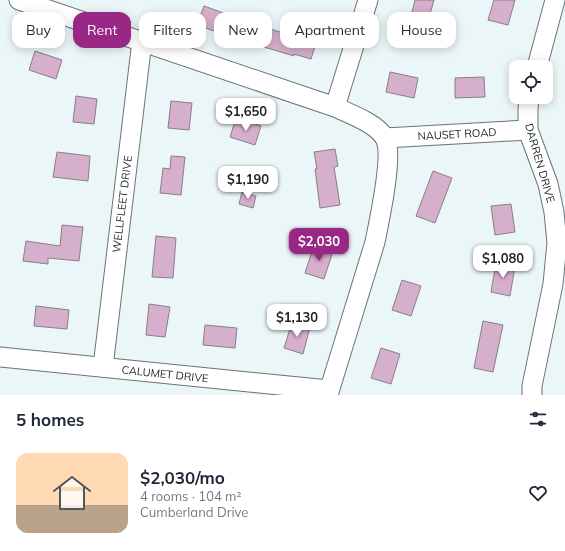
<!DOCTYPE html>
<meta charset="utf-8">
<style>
body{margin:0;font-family:Mulish,sans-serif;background:#f6f6f7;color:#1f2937;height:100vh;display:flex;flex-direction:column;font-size:15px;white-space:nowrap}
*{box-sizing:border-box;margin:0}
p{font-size:13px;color:#747a83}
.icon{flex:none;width:22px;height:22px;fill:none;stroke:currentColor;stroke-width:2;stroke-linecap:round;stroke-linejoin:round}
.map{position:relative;height:395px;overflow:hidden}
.sheet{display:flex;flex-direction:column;background:#fff;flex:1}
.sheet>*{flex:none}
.guide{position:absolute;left:12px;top:12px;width:541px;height:36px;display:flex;gap:8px}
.controls{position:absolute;left:509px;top:60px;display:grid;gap:8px}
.controls a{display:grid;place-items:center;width:44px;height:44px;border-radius:8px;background:#fff;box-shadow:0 2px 10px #0003;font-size:20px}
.price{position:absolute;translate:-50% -34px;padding:0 9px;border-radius:8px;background:#fff;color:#222;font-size:13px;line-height:26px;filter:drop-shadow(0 1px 2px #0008)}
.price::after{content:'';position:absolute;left:50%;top:24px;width:12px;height:9px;margin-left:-6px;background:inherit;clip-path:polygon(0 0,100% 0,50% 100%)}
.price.current{background:#982785;color:#fff}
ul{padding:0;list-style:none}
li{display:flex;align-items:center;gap:12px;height:100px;padding:0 16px}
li+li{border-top:1px solid #e0e1e3}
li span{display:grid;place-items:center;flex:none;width:112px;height:80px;border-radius:12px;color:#555}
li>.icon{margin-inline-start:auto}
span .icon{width:48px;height:48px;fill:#fffc;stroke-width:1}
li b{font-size:17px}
h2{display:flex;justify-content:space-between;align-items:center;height:48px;padding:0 16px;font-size:17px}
.tag{padding:0 14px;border-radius:12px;background:#fff;box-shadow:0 2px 10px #0003;font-size:14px;line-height:36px}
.tag.current{background:#982785;color:#fff}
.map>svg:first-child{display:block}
.building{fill:#d6afcc;stroke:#878085}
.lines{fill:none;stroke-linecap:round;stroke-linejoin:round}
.minor-casing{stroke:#6a7375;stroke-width:21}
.minor{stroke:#fff;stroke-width:19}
.labels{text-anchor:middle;stroke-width:3.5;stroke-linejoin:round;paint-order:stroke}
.street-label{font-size:11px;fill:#262a2b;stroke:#fff}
</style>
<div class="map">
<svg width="565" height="395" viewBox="0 0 565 395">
<rect width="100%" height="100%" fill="#ebf6f8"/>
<g class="building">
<path d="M 415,0 L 434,0 L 428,21 L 411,16 Z"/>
<path d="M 494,0 L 515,0 L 508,25 L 488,20 Z"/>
<path d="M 204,6 L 232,16 L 225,35 L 197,25 Z"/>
<path d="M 270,29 L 316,43 L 311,59 L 294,54 L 294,56 L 264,47 Z"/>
<path d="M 35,51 L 62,60 L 56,79 L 29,70 Z"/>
<path d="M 390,72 L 418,78 L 414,98 L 386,92 Z"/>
<path d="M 484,77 L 485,97 L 455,98 L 455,78 Z"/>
<path d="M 76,96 L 97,99 L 94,124 L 73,122 Z"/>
<path d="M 171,101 L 192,103 L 189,130 L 168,128 Z"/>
<path d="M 236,118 L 261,126 L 255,145 L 230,137 Z"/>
<path d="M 335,149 L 338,166 L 334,167 L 340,205 L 320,208 L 315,169 L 317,169 L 314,152 Z"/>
<path d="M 57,152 L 90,156 L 88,181 L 53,177 Z"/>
<path d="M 171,156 L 185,157 L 181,195 L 160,193 L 163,168 L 170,169 Z"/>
<path d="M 433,171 L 452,178 L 435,223 L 416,216 Z"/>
<path d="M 242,192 L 256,196 L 253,208 L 239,204 Z"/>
<path d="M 511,204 L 515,232 L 495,235 L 491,206 Z"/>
<path d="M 62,225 L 83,227 L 79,261 L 48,258 L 48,264 L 23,261 L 26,241 L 60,246 Z"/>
<path d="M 156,236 L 176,238 L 173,278 L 152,277 Z"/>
<path d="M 314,245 L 333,251 L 324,279 L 305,273 Z"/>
<path d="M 496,263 L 515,266 L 510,296 L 491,292 Z"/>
<path d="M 402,280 L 421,286 L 411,316 L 392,310 Z"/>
<path d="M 149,304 L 170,307 L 165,337 L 146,335 Z"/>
<path d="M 36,306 L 69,310 L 67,329 L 34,326 Z"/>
<path d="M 483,321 L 503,325 L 493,372 L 474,368 Z"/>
<path d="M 292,322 L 310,327 L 303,354 L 284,348 Z"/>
<path d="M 205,325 L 237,328 L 235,348 L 203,345 Z"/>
<path d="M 381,348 L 400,354 L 391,384 L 371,378 Z"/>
</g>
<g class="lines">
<g class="minor-casing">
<g id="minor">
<path d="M 19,0 L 335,107 C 350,114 376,123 385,138 C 394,154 379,222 375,242 L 328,395"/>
<path d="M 537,67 L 555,0"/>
<path d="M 529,97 L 528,109 L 528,130 L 548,184 L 554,212 L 557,243 L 553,284 L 532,386 L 532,395"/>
<path d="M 335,107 L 368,0"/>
<path d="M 385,138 L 528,130"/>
<path d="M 0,357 L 329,390"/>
<path d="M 103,367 L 142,41"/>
</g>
</g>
<use href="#minor" class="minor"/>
</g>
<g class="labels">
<g class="street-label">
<text transform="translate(457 134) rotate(-3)" y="4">NAUSET ROAD</text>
<text transform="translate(540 163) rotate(74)" y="4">DARREN DRIVE</text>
<text transform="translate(122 204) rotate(-83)" y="4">WELLFLEET DRIVE</text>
<text transform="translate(165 374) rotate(6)" y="4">CALUMET DRIVE</text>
</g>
</g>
</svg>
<div class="controls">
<a><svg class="icon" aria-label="locate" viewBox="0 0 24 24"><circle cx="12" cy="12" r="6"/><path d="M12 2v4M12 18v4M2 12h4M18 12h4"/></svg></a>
</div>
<b class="price" style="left:246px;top:132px">$1,650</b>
<b class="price" style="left:248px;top:200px">$1,190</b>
<b class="price current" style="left:319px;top:262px">$2,030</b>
<b class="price" style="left:503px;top:279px">$1,080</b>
<b class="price" style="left:297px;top:338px">$1,130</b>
<div class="guide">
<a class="tag">Buy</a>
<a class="tag current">Rent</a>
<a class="tag">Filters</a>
<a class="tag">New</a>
<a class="tag">Apartment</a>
<a class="tag">House</a>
</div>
</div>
<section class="sheet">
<h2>5 homes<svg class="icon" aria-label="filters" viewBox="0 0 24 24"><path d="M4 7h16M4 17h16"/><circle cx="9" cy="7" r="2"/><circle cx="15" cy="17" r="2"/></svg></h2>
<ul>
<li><span style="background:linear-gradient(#ffd9b3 65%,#b9a48a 0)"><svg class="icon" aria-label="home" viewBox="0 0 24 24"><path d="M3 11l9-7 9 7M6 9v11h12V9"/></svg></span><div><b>$2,030/mo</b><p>4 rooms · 104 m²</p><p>Cumberland Drive</p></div><svg class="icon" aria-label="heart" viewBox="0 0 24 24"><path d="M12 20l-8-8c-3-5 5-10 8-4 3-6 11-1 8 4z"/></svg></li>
</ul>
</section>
